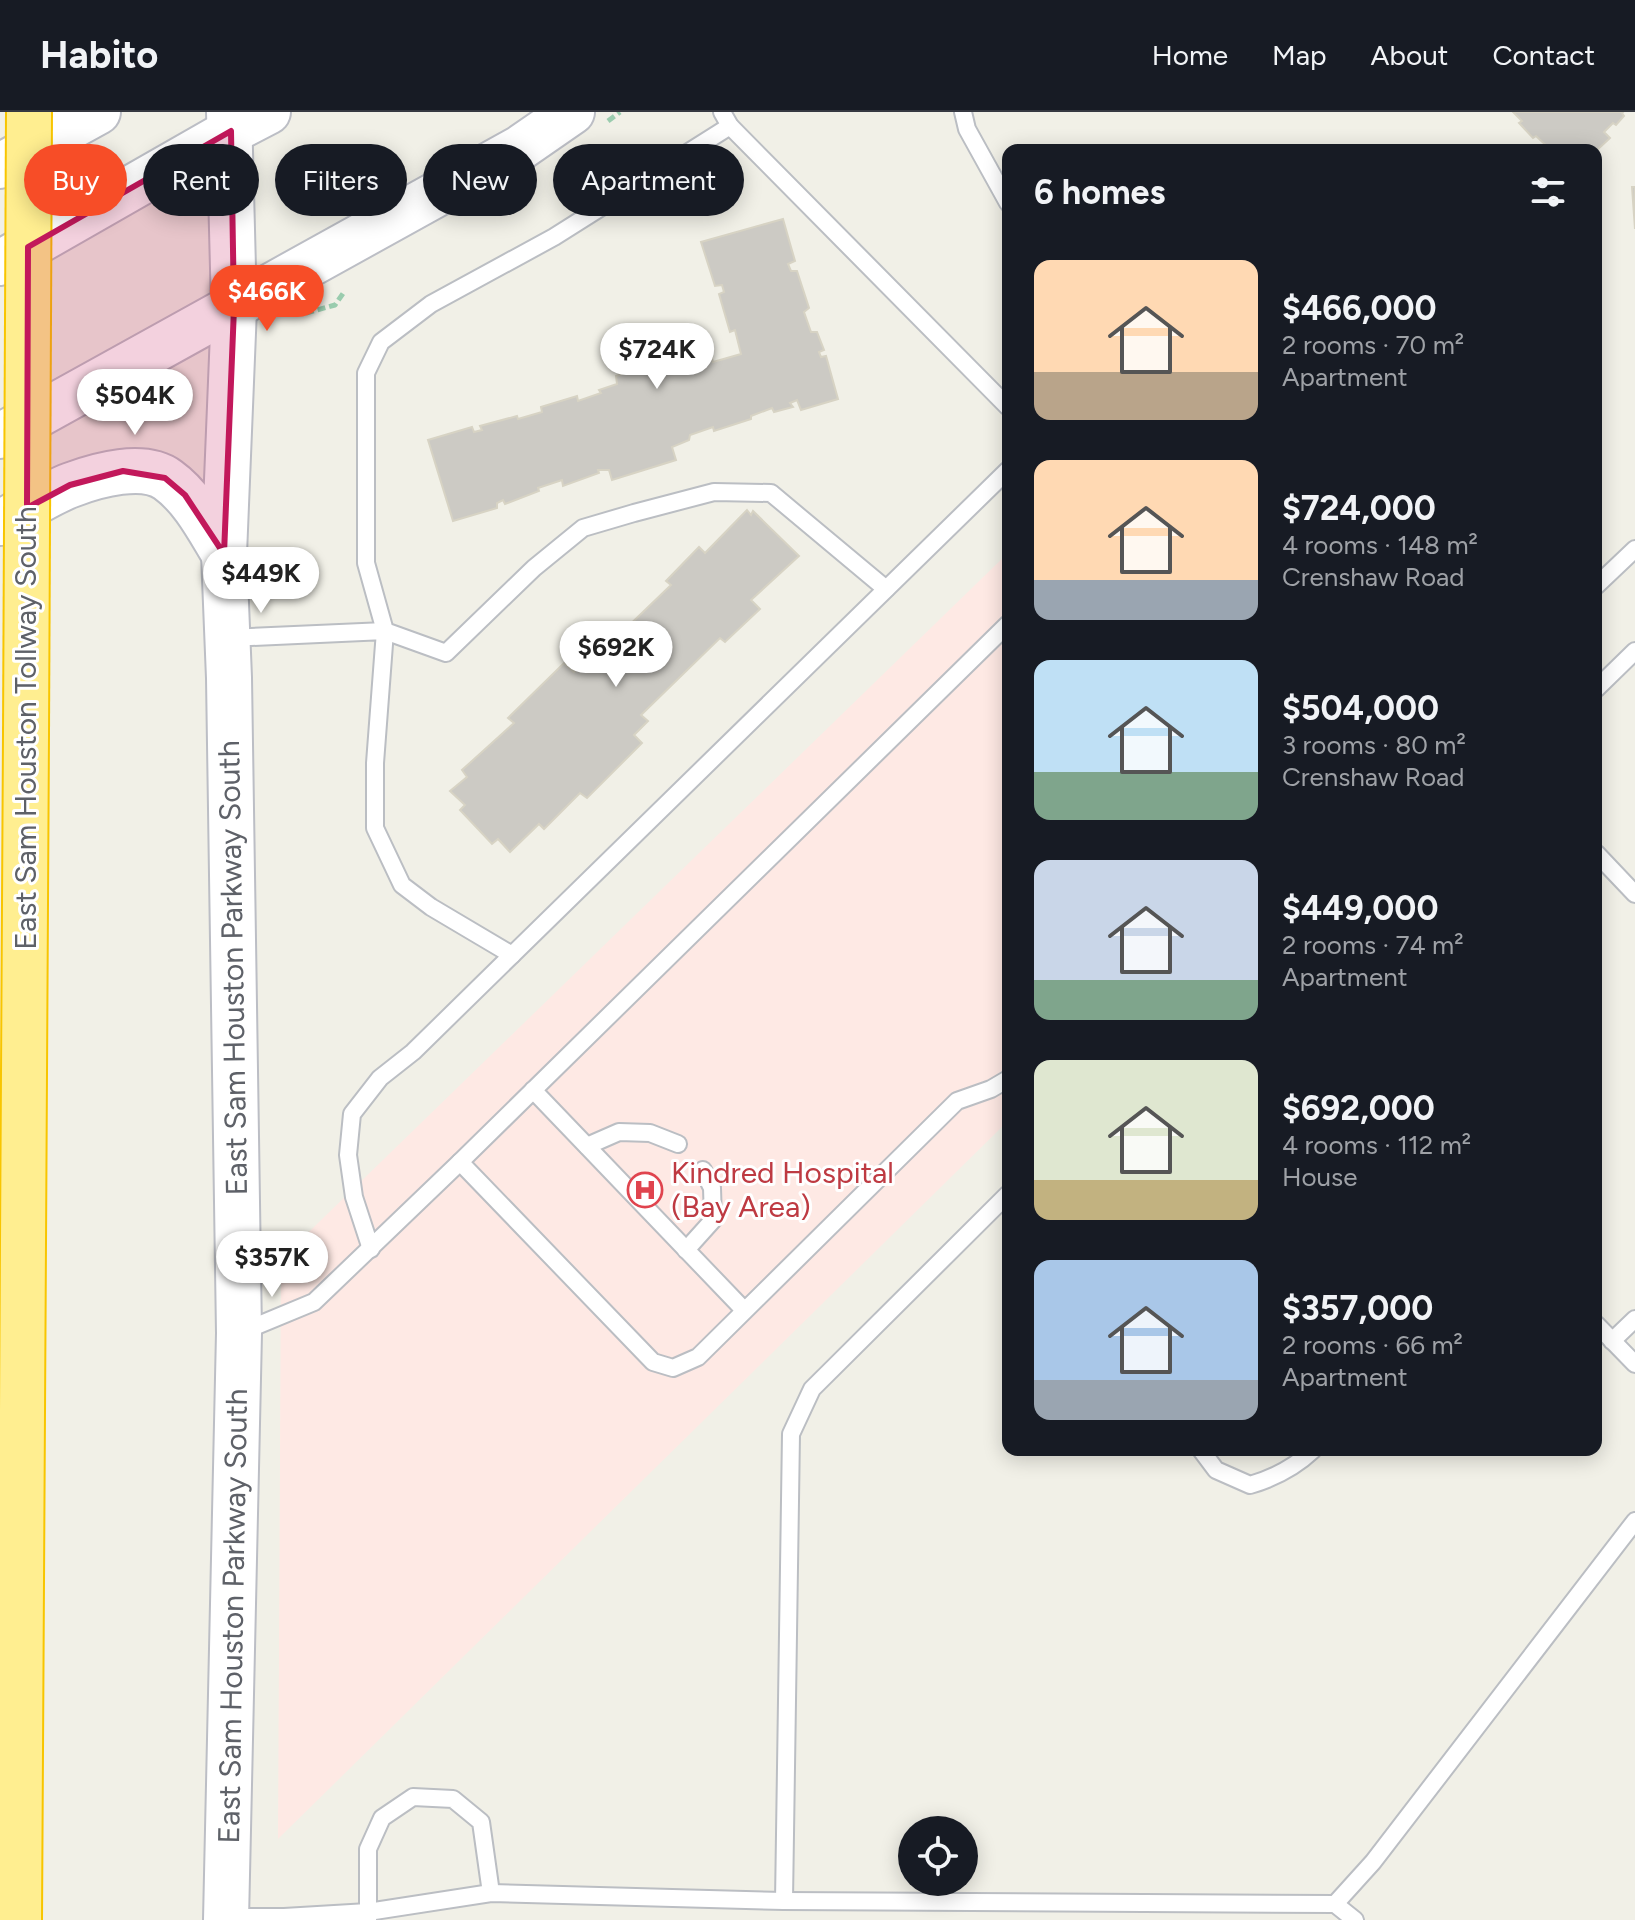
<!DOCTYPE html>
<meta charset="utf-8">
<style>
body{margin:0;font-family:Figtree,sans-serif;background:#20242c;color:#f1f3f6;height:100vh;display:flex;flex-direction:column;font-size:30px;white-space:nowrap}
*{box-sizing:border-box;margin:0}
p{font-size:26px;color:#9ea1a6}
.icon{flex:none;width:44px;height:44px;fill:none;stroke:currentColor;stroke-width:2;stroke-linecap:round;stroke-linejoin:round}
.map{position:relative;flex:1;overflow:hidden}
.sheet{position:absolute;left:1002px;top:32px;width:600px;height:1312px;display:flex;flex-direction:column;background:#171b24;border-radius:16px;box-shadow:0 4px 20px #0003}
.sheet>*{flex:none}
.hud{position:absolute;left:24px;top:32px;width:760px;height:72px;display:flex;gap:16px}
.buttons{position:absolute;left:898px;top:1704px;display:grid;gap:16px}
.buttons a{display:grid;place-items:center;width:80px;height:80px;border-radius:50%;background:#171b24;box-shadow:0 4px 20px #0003;font-size:40px}
.price{position:absolute;translate:-50% -68px;padding:0 18px;border-radius:28px;background:#fff;color:#222;font-size:26px;line-height:52px;filter:drop-shadow(0 2px 4px #0008)}
.price::after{content:'';position:absolute;left:50%;top:48px;width:24px;height:18px;margin-left:-12px;background:inherit;clip-path:polygon(0 0,100% 0,50% 100%)}
.price.selected{background:#f74d27;color:#fff}
ul{padding:0;list-style:none}
li{display:flex;align-items:center;gap:24px;height:200px;padding:0 32px}
li span{display:grid;place-items:center;flex:none;width:224px;height:160px;border-radius:16px;color:#555}
li>.icon{margin-inline-start:auto}
span .icon{width:96px;height:96px;fill:#fffc;stroke-width:1}
li b{font-size:34px}
h2{display:flex;justify-content:space-between;align-items:center;height:96px;padding:0 32px;font-size:34px}
.pill{padding:0 28px;border-radius:36px;background:#171b24;box-shadow:0 4px 20px #0003;font-size:28px;line-height:72px}
.pill.selected{background:#f74d27;color:#fff}
header{display:flex;align-items:center;gap:48px;box-sizing:border-box;height:112px;padding:0 40px;background:#171b24;border-bottom:2px solid #363941}
header strong{font-size:38px}
nav{display:flex;gap:44px;margin-inline-start:auto;font-size:28px}
.map>svg:first-child{display:block}
.medical{fill:#fee9e4}
.building{fill:#cccac4;stroke:#d7d3c4;stroke-width:2}
.lines{fill:none;stroke-linecap:round;stroke-linejoin:round}
.lane-casing{stroke:#bbbec3;stroke-width:20}
.secondary-casing{stroke:#bcbec5;stroke-width:48}
.highway-casing{stroke:#f8c500;stroke-width:48}
.path{stroke:#9accae;stroke-width:5;stroke-dasharray:8 4;stroke-linecap:butt}
.lane{stroke:#fff;stroke-width:16}
.secondary{stroke:#fff;stroke-width:44}
.highway{stroke:#ffee90;stroke-width:44}
.highway-bridge-casing{stroke:#f8c500;stroke-width:48;stroke-linecap:butt}
.highway-bridge{stroke:#ffee90;stroke-width:44}
.marked{fill:#c2185b;fill-opacity:0.2;stroke:#c2185b;stroke-width:6;stroke-linejoin:round}
.labels{text-anchor:middle;stroke-width:6;stroke-linejoin:round;paint-order:stroke}
.street-label{font-size:30px;fill:#5e6168;stroke:#fff}
.health-label{font-size:30px;fill:#be3a42;stroke:#fff;text-anchor:start}
</style>
<header>
<strong>Habito</strong>
<nav><a>Home</a><a>Map</a><a>About</a><a>Contact</a></nav>
</header>
<div class="map">
<svg width="1635" height="1808" viewBox="0 0 1635 1808">
<rect width="100%" height="100%" fill="#f1f0e7"/>
<path class="medical" d="M 1008,441 L 1008,1009 L 278,1727 L 281,1147 Z"/>
<g class="building">
<path d="M 1513,0 L 1623,0 L 1622,1 L 1624,4 L 1616,13 L 1613,11 L 1604,20 L 1610,26 L 1596,39 L 1596,38 L 1551,38 L 1536,24 L 1533,26 L 1519,11 L 1522,9 Z"/>
<path d="M 1632,75 L 1635,75 L 1635,117 Z"/>
<path d="M 783,107 L 795,149 L 788,152 L 791,159 L 797,159 L 809,196 L 804,200 L 811,220 L 817,220 L 824,238 L 819,240 L 821,245 L 826,244 L 838,287 L 801,298 L 797,288 L 790,291 L 793,295 L 774,300 L 772,296 L 751,304 L 751,307 L 714,319 L 713,315 L 690,323 L 689,328 L 672,335 L 676,348 L 612,368 L 609,358 L 598,358 L 599,361 L 563,374 L 562,368 L 538,376 L 539,379 L 505,392 L 503,388 L 497,391 L 497,396 L 453,409 L 428,328 L 472,315 L 474,320 L 482,318 L 480,314 L 517,304 L 518,307 L 542,300 L 541,295 L 577,284 L 578,289 L 601,281 L 599,278 L 617,272 L 616,264 L 668,247 L 669,250 L 691,244 L 690,240 L 708,234 L 713,250 L 741,242 L 735,218 L 730,220 L 719,182 L 724,180 L 722,173 L 715,174 L 701,130 Z"/>
<path d="M 747,398 L 751,403 L 753,399 L 799,444 L 751,488 L 760,497 L 725,530 L 720,526 L 641,603 L 648,609 L 634,623 L 642,631 L 587,686 L 580,681 L 544,717 L 539,712 L 510,740 L 498,727 L 492,732 L 460,698 L 465,693 L 450,679 L 467,665 L 462,658 L 514,611 L 508,606 L 564,551 L 574,560 L 587,545 L 591,550 L 671,473 L 666,469 L 699,435 L 705,441 Z"/>
</g>
<g class="lines">
<g class="lane-casing">
<g id="lane">
<path d="M 722,0 L 730,14 L 1008,295"/>
<path d="M 963,0 L 967,17 L 1008,91"/>
<path d="M 730,14 L 554,125 L 431,192 L 381,230 L 366,261 L 366,451 L 385,519 L 446,541 L 534,456 L 583,416 L 634,401 L 714,380 L 771,381 L 886,477"/>
<path d="M 1596,474 L 1635,437"/>
<path d="M 229,526 L 385,519 L 375,651 L 375,716 L 402,773 L 431,795 L 512,843 L 413,940 L 380,966 L 352,1002 L 348,1043 L 354,1085 L 371,1137"/>
<path d="M 1596,577 L 1635,539"/>
<path d="M 1596,741 L 1635,782"/>
<path d="M 512,843 L 1008,358"/>
<path d="M 533,978 L 744,1198"/>
<path d="M 587,1034 L 619,1020 L 650,1021 L 678,1032"/>
<path d="M 460,1050 L 653,1250 L 673,1256 L 698,1245 L 957,989 L 991,977 L 1008,967"/>
<path d="M 686,1138 L 713,1108 L 712,1076 L 703,1058"/>
<path d="M 1596,1212 L 1635,1252"/>
<path d="M 244,1219 L 314,1190 L 460,1050 L 1008,512"/>
<path d="M 1612,1229 L 1635,1207"/>
<path d="M 1201,1338 L 1216,1358 L 1250,1373 C 1274,1366 1295,1355 1313,1338"/>
<path d="M 784,1789 L 791,1322 L 812,1277 L 1008,1082"/>
<path d="M 1335,1792 L 1373,1750 L 1635,1409"/>
<path d="M 228,1805 L 284,1805 L 368,1800 L 491,1781 L 784,1789 L 1335,1792 L 1355,1808"/>
<path d="M 368,1808 L 368,1737 L 382,1706 L 413,1685 L 453,1687 L 481,1710 L 491,1781"/>
</g>
</g>
<g class="secondary-casing">
<g id="secondary">
<path d="M 0,54 L 98,0"/>
<path d="M 0,151 L 231,19 L 268,0"/>
<path d="M 0,324 L 520,36 L 572,0"/>
<path d="M 0,411 C 22,399 49,381 71,373 C 97,363 144,350 168,368 C 193,386 208,416 224,442"/>
<path d="M 226,1808 L 239,1221 L 229,566 L 224,442 L 234,196 L 229,0"/>
</g>
</g>
<g class="highway-casing">
<path id="highway" d="M 19,1808 L 26,622"/>
</g>
<g class="path">
<path d="M 608,9 L 620,0"/>
<path d="M 306,201 L 335,193 L 344,180"/>
</g>
<use href="#lane" class="lane"/>
<use href="#secondary" class="secondary"/>
<use href="#highway" class="highway"/>
<g class="highway-bridge-casing">
<path id="highway-bridge" d="M 26,622 L 29,0"/>
</g>
<use href="#highway-bridge" class="highway-bridge"/>
</g>
<path class="marked" d="M 231,19 L 234,196 L 224,442 L 185,383 L 165,366 L 123,359 L 70,373 L 27,396 L 28,135 Z"/>
<defs>
<g id="hospital-ring" transform="scale(1.8)"><circle r="9.5" fill="#fff" stroke="#e0444e" stroke-width="1.5"/><path d="M-5-5h3v3.5h4V-5h3V5h-3V1.5h-4V5h-3Z" fill="#e0444e"/></g>
</defs>
<g fill-rule="evenodd">
<use href="#hospital-ring" x="645" y="1078"/>
</g>
<g class="labels">
<g class="street-label">
<text transform="translate(26 616) rotate(-90)" y="10">East Sam Houston Tollway South</text>
<text transform="translate(233 856) rotate(-91)" y="10">East Sam Houston Parkway South</text>
<text transform="translate(233 1504) rotate(-89)" y="10">East Sam Houston Parkway South</text>
</g>
<g class="health-label">
<text x="671" y="1071">Kindred Hospital<tspan x="671" dy="34">(Bay Area)</tspan></text>
</g>
</g>
</svg>
<div class="buttons">
<a><svg class="icon" aria-label="locate" viewBox="0 0 24 24"><circle cx="12" cy="12" r="6"/><path d="M12 2v4M12 18v4M2 12h4M18 12h4"/></svg></a>
</div>
<b class="price selected" style="left:267px;top:221px">$466K</b>
<b class="price" style="left:657px;top:279px">$724K</b>
<b class="price" style="left:135px;top:325px">$504K</b>
<b class="price" style="left:261px;top:503px">$449K</b>
<b class="price" style="left:616px;top:577px">$692K</b>
<b class="price" style="left:272px;top:1187px">$357K</b>
<div class="hud">
<a class="pill selected">Buy</a>
<a class="pill">Rent</a>
<a class="pill">Filters</a>
<a class="pill">New</a>
<a class="pill">Apartment</a>
</div>
<section class="sheet">
<h2>6 homes<svg class="icon" aria-label="filters" viewBox="0 0 24 24"><path d="M4 7h16M4 17h16"/><circle cx="9" cy="7" r="2"/><circle cx="15" cy="17" r="2"/></svg></h2>
<ul>
<li><span style="background:linear-gradient(#ffd9b3 70%,#b9a48a 0)"><svg class="icon" aria-label="home" viewBox="0 0 24 24"><path d="M3 11l9-7 9 7M6 9v11h12V9"/></svg></span><div><b>$466,000</b><p>2 rooms · 70 m²</p><p>Apartment</p></div></li>
<li><span style="background:linear-gradient(#ffd9b3 75%,#9aa5b1 0)"><svg class="icon" aria-label="home" viewBox="0 0 24 24"><path d="M3 11l9-7 9 7M6 9v11h12V9"/></svg></span><div><b>$724,000</b><p>4 rooms · 148 m²</p><p>Crenshaw Road</p></div></li>
<li><span style="background:linear-gradient(#bfe0f5 70%,#7fa58c 0)"><svg class="icon" aria-label="home" viewBox="0 0 24 24"><path d="M3 11l9-7 9 7M6 9v11h12V9"/></svg></span><div><b>$504,000</b><p>3 rooms · 80 m²</p><p>Crenshaw Road</p></div></li>
<li><span style="background:linear-gradient(#c9d6e8 75%,#7fa58c 0)"><svg class="icon" aria-label="home" viewBox="0 0 24 24"><path d="M3 11l9-7 9 7M6 9v11h12V9"/></svg></span><div><b>$449,000</b><p>2 rooms · 74 m²</p><p>Apartment</p></div></li>
<li><span style="background:linear-gradient(#dfe7d0 75%,#c2b280 0)"><svg class="icon" aria-label="home" viewBox="0 0 24 24"><path d="M3 11l9-7 9 7M6 9v11h12V9"/></svg></span><div><b>$692,000</b><p>4 rooms · 112 m²</p><p>House</p></div></li>
<li><span style="background:linear-gradient(#a9c7e8 75%,#9aa5b1 0)"><svg class="icon" aria-label="home" viewBox="0 0 24 24"><path d="M3 11l9-7 9 7M6 9v11h12V9"/></svg></span><div><b>$357,000</b><p>2 rooms · 66 m²</p><p>Apartment</p></div></li>
</ul>
</section>
</div>
